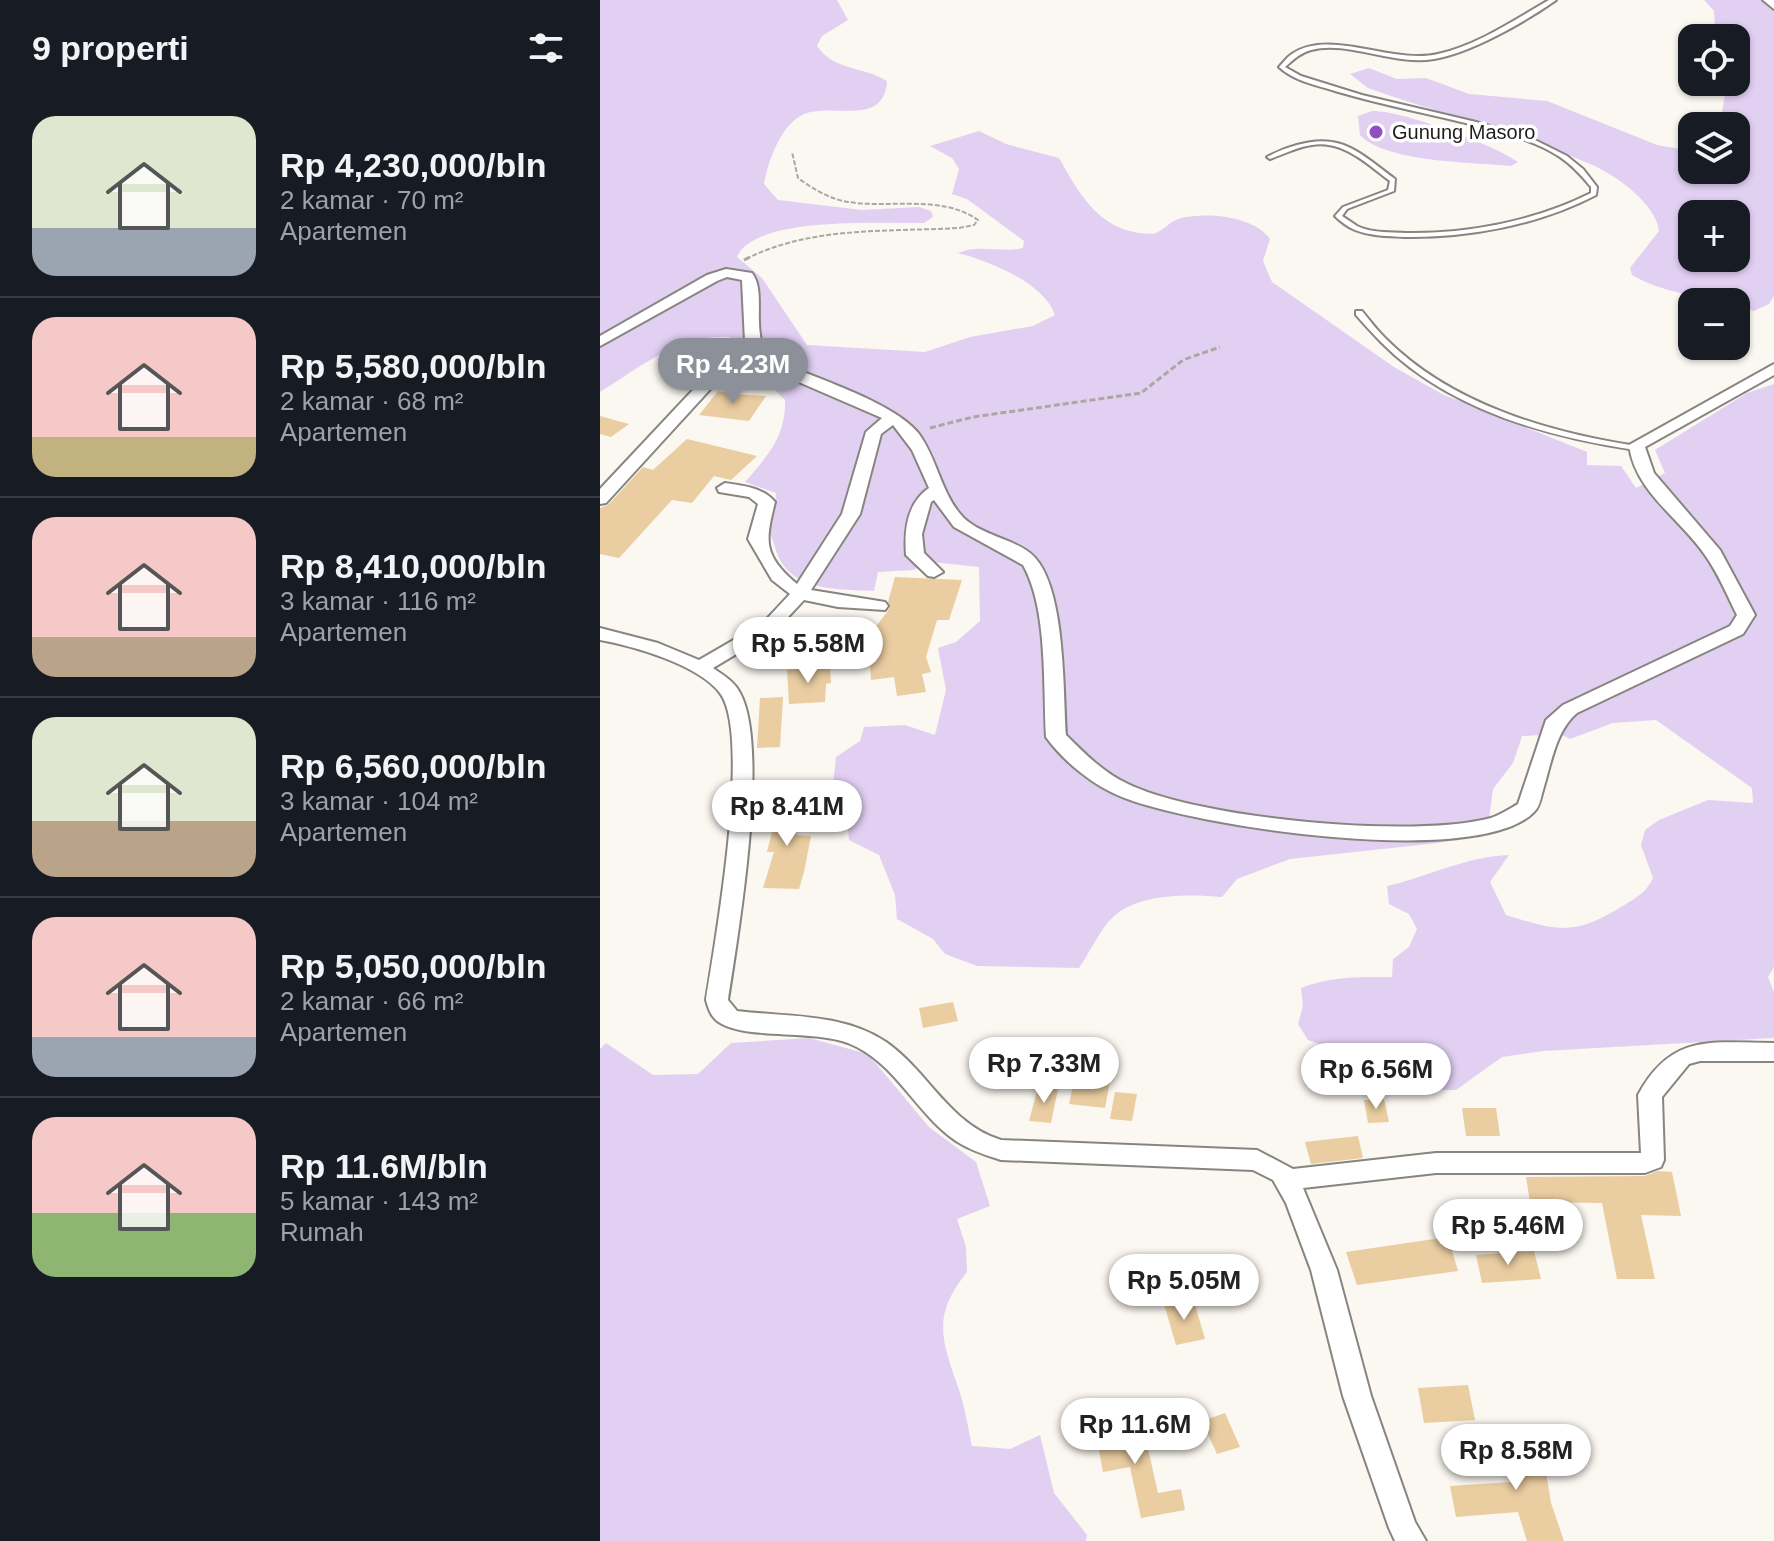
<!DOCTYPE html>
<html lang="id">
<meta charset="utf-8">
<style>
body{margin:0;font-family:Helvetica,sans-serif;background:#20242c;color:#f1f3f6;height:100vh;display:flex;flex-direction:column;font-size:30px;white-space:nowrap}
*{box-sizing:border-box;margin:0}
p{font-size:26px;color:#9ea1a6}
.icon{flex:none;width:44px;height:44px;fill:none;stroke:currentColor;stroke-width:2;stroke-linecap:round;stroke-linejoin:round}
.map{position:relative;flex:1;overflow:hidden}
.sheet{display:flex;flex-direction:column;background:#171b24;width:600px}
.sheet>*{flex:none}
.buttons{position:absolute;left:1078px;top:24px;display:grid;gap:16px}
.buttons a{display:grid;place-items:center;width:72px;height:72px;border-radius:16px;background:#171b24;box-shadow:0 2px 6px #0004;font-size:40px}
.price{position:absolute;translate:-50% -68px;padding:0 18px;border-radius:28px;background:#fff;color:#222;font-size:26px;line-height:52px;filter:drop-shadow(0 2px 4px #0008)}
.price::after{content:'';position:absolute;left:50%;top:48px;width:24px;height:18px;margin-left:-12px;background:inherit;clip-path:polygon(0 0,100% 0,50% 100%)}
.price.selected{background:#8c9099;color:#fff}
ul{padding:0;list-style:none}
li{display:flex;align-items:center;gap:24px;height:200px;padding:0 32px}
li+li{border-top:2px solid #363941}
li span{display:grid;place-items:center;flex:none;width:224px;height:160px;border-radius:24px;color:#555}
li>.icon{margin-inline-start:auto}
span .icon{width:96px;height:96px;fill:#fffc;stroke-width:1}
li b{font-size:34px}
h2{display:flex;justify-content:space-between;align-items:center;height:96px;padding:0 32px;font-size:34px}
main{display:flex;flex:1;min-height:0}
.map>svg:first-child{display:block}
.green{fill:#e2d0f3;fill-rule:evenodd}
.building{fill:#eacda1}
.lines{fill:none;stroke-linecap:round;stroke-linejoin:round}
.lane-casing{stroke:#888580;stroke-width:4}
.street-casing{stroke:#888580;stroke-width:4}
.path-far1{stroke:#aba7a3;stroke-width:2;stroke-dasharray:5 2;stroke-linecap:butt}
.path{stroke:#aba7a3;stroke-width:3;stroke-dasharray:6 3;stroke-linecap:butt}
.lane{fill:#fff;fill-rule:evenodd}
.street{fill:#fff;fill-rule:evenodd}
.poi-dot{fill:#914dc2;stroke:#fff;stroke-width:3}
.labels{text-anchor:middle;stroke-width:7;stroke-linejoin:round;paint-order:stroke}
.far-poi-label{font-size:20px;fill:#201e1c;stroke:#fff;text-anchor:start}
</style>
<main>
<section class="sheet">
<h2>9 properti<svg class="icon" aria-label="filters" viewBox="0 0 24 24"><path d="M4 7h16M4 17h16"/><circle cx="9" cy="7" r="2"/><circle cx="15" cy="17" r="2"/></svg></h2>
<ul>
<li><span style="background:linear-gradient(#dfe7d0 70%,#9aa5b1 0)"><svg class="icon" aria-label="home" viewBox="0 0 24 24"><path d="M3 11l9-7 9 7M6 9v11h12V9"/></svg></span><div><b>Rp 4,230,000/bln</b><p>2 kamar · 70 m²</p><p>Apartemen</p></div></li>
<li><span style="background:linear-gradient(#f6c9c9 75%,#c2b280 0)"><svg class="icon" aria-label="home" viewBox="0 0 24 24"><path d="M3 11l9-7 9 7M6 9v11h12V9"/></svg></span><div><b>Rp 5,580,000/bln</b><p>2 kamar · 68 m²</p><p>Apartemen</p></div></li>
<li><span style="background:linear-gradient(#f6c9c9 75%,#b9a48a 0)"><svg class="icon" aria-label="home" viewBox="0 0 24 24"><path d="M3 11l9-7 9 7M6 9v11h12V9"/></svg></span><div><b>Rp 8,410,000/bln</b><p>3 kamar · 116 m²</p><p>Apartemen</p></div></li>
<li><span style="background:linear-gradient(#dfe7d0 65%,#b9a48a 0)"><svg class="icon" aria-label="home" viewBox="0 0 24 24"><path d="M3 11l9-7 9 7M6 9v11h12V9"/></svg></span><div><b>Rp 6,560,000/bln</b><p>3 kamar · 104 m²</p><p>Apartemen</p></div></li>
<li><span style="background:linear-gradient(#f6c9c9 75%,#9aa5b1 0)"><svg class="icon" aria-label="home" viewBox="0 0 24 24"><path d="M3 11l9-7 9 7M6 9v11h12V9"/></svg></span><div><b>Rp 5,050,000/bln</b><p>2 kamar · 66 m²</p><p>Apartemen</p></div></li>
<li><span style="background:linear-gradient(#f6c9c9 60%,#8fb573 0)"><svg class="icon" aria-label="home" viewBox="0 0 24 24"><path d="M3 11l9-7 9 7M6 9v11h12V9"/></svg></span><div><b>Rp 11.6M/bln</b><p>5 kamar · 143 m²</p><p>Rumah</p></div></li>
</ul>
</section>
<div class="map">
<svg width="1174" height="1541" viewBox="0 0 1174 1541">
<rect width="100%" height="100%" fill="#fbf7f1"/>
<g class="green">
<path d="M 0,0 L 237,0 L 248,20 L 222,36 L 217,46 C 234,71 263,66 287,81 C 284,128 233,102 204,114 C 181,124 168,161 164,184 L 178,200 L 262,210 L 319,207 L 331,211 L 333,217 L 324,223 C 283,224 155,215 137,257 L 162,278 L 207,345 L 325,352 L 370,337 L 433,326 L 455,315 C 444,283 389,261 358,253 C 378,244 401,253 423,248 L 424,241 L 367,199 L 352,194 L 359,169 L 352,158 L 330,146 L 379,131 L 406,144 L 459,158 C 482,199 502,234 554,234 C 564,230 570,221 581,218 C 607,212 654,216 670,239 L 663,261 L 672,282 L 794,367 L 842,394 L 987,452 L 987,465 L 1021,466 L 1036,488 L 1065,473 L 1055,450 L 1147,393 L 1174,384 L 1174,967 L 1168,977 L 1174,992 L 1174,1038 L 943,1051 L 902,1057 L 856,1090 L 843,1090 L 800,1051 L 733,1049 L 708,1040 L 698,1024 L 703,1006 L 701,988 C 731,976 760,977 792,977 L 793,959 L 809,947 L 817,929 L 809,914 L 789,904 L 787,886 C 827,877 868,856 909,855 L 890,882 L 906,915 C 957,931 974,936 1021,907 C 1036,898 1046,893 1053,878 L 1041,845 L 1045,830 L 1059,820 L 1108,800 L 1153,803 L 1152,788 L 1056,720 L 1013,723 L 970,739 L 960,734 L 922,736 L 913,763 L 893,789 L 887,834 L 838,843 L 690,859 L 637,879 L 622,897 C 589,894 540,893 514,916 C 500,929 490,952 479,968 L 377,966 L 345,954 L 333,939 L 297,919 L 295,895 L 279,855 L 249,840 L 246,804 L 233,785 L 236,757 L 260,741 L 264,727 L 305,725 L 335,735 L 346,690 L 338,648 L 356,642 L 380,621 L 379,567 L 332,562 L 313,570 L 278,572 L 274,591 C 235,589 187,592 175,547 C 173,540 168,530 169,523 C 170,512 176,504 176,493 L 145,482 C 168,456 186,436 185,400 L 173,388 L 125,383 L 143,362 L 130,337 C 81,333 40,367 0,392 Z"/>
<path d="M 1104,0 L 1174,0 L 1174,296 L 1169,304 L 1154,311 C 1115,295 1071,298 1032,275 L 1030,268 L 1059,231 C 1056,203 1014,174 990,164 C 919,133 841,114 768,88 L 750,74 L 769,68 L 797,79 L 826,78 L 869,94 L 947,101 L 1057,145 L 1092,151 L 1092,170 L 1136,170 L 1136,126 L 1115,126 L 1121,118 L 1127,82 L 1136,82 L 1136,38 L 1120,38 L 1115,28 L 1114,11 ZM 1092,214 L 1136,214 L 1136,258 L 1092,258 Z"/>
<path d="M 772,111 C 801,110 895,145 918,162 L 911,166 C 873,162 787,163 760,135 L 758,116 Z"/>
<path d="M 209,1038 L 268,1054 L 329,1127 L 376,1162 L 390,1206 L 357,1219 L 366,1247 L 367,1272 C 331,1317 342,1340 359,1390 C 365,1408 368,1427 372,1446 L 410,1449 L 440,1435 L 454,1493 L 487,1535 L 486,1541 L 0,1541 L 0,1049 L 6,1043 L 53,1075 L 98,1074 L 131,1043 Z"/>
</g>
<g class="building">
<path d="M 118,391 L 131,394 L 166,396 L 149,421 L 99,415 Z"/>
<path d="M 0,416 L 29,424 L 11,437 L 0,434 Z"/>
<path d="M 87,439 L 157,456 L 131,480 L 114,476 L 92,503 L 72,500 L 19,558 L 0,554 L 0,508 L 8,505 L 43,467 L 53,470 Z"/>
<path d="M 295,577 L 362,580 L 349,620 L 337,620 L 326,657 L 331,672 L 322,674 L 326,692 L 297,696 L 294,677 L 271,680 L 269,651 L 275,628 L 290,608 L 288,602 Z"/>
<path d="M 230,666 L 231,683 L 226,684 L 225,702 L 189,704 L 187,670 Z"/>
<path d="M 183,697 L 180,747 L 157,748 L 160,698 Z"/>
<path d="M 185,797 L 200,797 L 196,835 L 211,836 L 204,872 L 199,889 L 163,888 L 174,852 L 167,852 L 172,832 L 168,831 Z"/>
<path d="M 353,1002 L 358,1021 L 323,1028 L 319,1008 Z"/>
<path d="M 478,1062 L 513,1065 L 505,1108 L 469,1104 Z"/>
<path d="M 438,1087 L 458,1089 L 451,1123 L 429,1121 Z"/>
<path d="M 515,1092 L 537,1094 L 532,1121 L 510,1119 Z"/>
<path d="M 784,1099 L 789,1122 L 768,1123 L 764,1100 Z"/>
<path d="M 862,1108 L 896,1108 L 900,1136 L 866,1136 Z"/>
<path d="M 758,1136 L 763,1158 L 711,1164 L 705,1142 Z"/>
<path d="M 1058,1171 L 1072,1172 L 1081,1216 L 1041,1215 L 1055,1279 L 1017,1279 L 1002,1203 L 930,1202 L 926,1177 L 1045,1176 Z"/>
<path d="M 848,1237 L 858,1271 L 757,1285 L 746,1252 Z"/>
<path d="M 934,1251 L 941,1279 L 882,1283 L 876,1255 Z"/>
<path d="M 593,1298 L 605,1339 L 576,1345 L 564,1304 Z"/>
<path d="M 868,1385 L 875,1420 L 824,1423 L 818,1388 Z"/>
<path d="M 625,1413 L 640,1447 L 617,1454 L 602,1421 Z"/>
<path d="M 532,1416 L 539,1442 L 546,1440 L 558,1493 L 581,1489 L 585,1510 L 541,1518 L 530,1467 L 503,1472 L 494,1424 Z"/>
<path d="M 940,1435 L 951,1503 L 964,1541 L 927,1541 L 918,1512 L 856,1517 L 850,1486 L 911,1482 L 904,1436 Z"/>
</g>
<g class="lines">
<g class="lane-casing">
<g id="lane">
<path d="M 949,0 L 956,0 C 925,22 871,53 834,59 C 793,66 748,40 711,50 C 700,53 693,60 685,67 L 701,76 L 762,95 L 876,122 L 931,138 L 967,156 L 983,169 L 997,187 L 996,195 C 939,225 868,238 804,237 C 788,236 770,236 755,230 C 748,227 740,221 735,216 L 743,207 L 788,190 L 790,181 C 767,164 743,140 712,145 C 697,147 684,154 670,159 L 667,157 C 676,152 686,148 697,145 C 742,132 761,154 795,179 L 794,191 L 747,209 L 742,216 C 747,219 752,223 757,226 C 771,233 790,232 806,233 C 868,234 935,221 991,193 L 991,187 C 982,176 972,165 960,157 C 938,142 910,135 885,128 C 836,115 785,106 735,91 C 716,85 694,81 679,67 C 683,63 687,57 692,54 C 730,28 793,65 838,54 C 878,45 914,20 949,0 Z"/>
<path d="M 756,311 L 762,311 C 770,321 777,330 786,339 C 851,404 947,432 1036,446 L 1040,448 L 1036,450 C 946,437 847,409 781,342 C 772,333 764,324 756,315 Z"/>
</g>
</g>
<g class="street-casing">
<g id="street">
<path d="M 1163,0 L 1174,0 L 1174,9 Z"/>
<path d="M 126,269 L 152,273 C 167,293 150,328 168,358 C 207,375 295,402 319,434 C 337,459 341,492 361,515 C 379,535 409,537 430,553 C 466,581 463,691 466,735 C 485,754 504,773 528,784 C 600,819 814,839 891,818 C 900,815 909,809 918,804 L 946,720 L 963,705 L 1130,626 L 1137,615 C 1127,595 1118,573 1105,555 C 1080,518 1035,492 1029,445 L 1174,364 L 1174,375 L 1045,447 L 1054,473 L 1120,550 L 1155,615 L 1143,634 L 977,713 C 956,730 951,764 943,790 C 941,796 940,807 934,812 C 878,870 593,826 522,797 C 494,786 464,762 446,737 C 443,686 448,609 423,565 L 354,527 L 334,500 L 331,502 L 322,534 L 324,553 L 343,572 L 334,577 L 328,576 L 306,555 C 304,530 307,503 329,488 L 312,450 L 293,425 L 281,434 L 260,514 L 211,590 L 285,602 L 288,606 L 285,610 L 238,607 L 204,600 L 175,631 L 113,668 C 123,675 135,682 140,693 C 170,747 138,935 128,1000 L 137,1011 C 186,1017 243,1013 286,1042 C 328,1071 349,1124 401,1140 L 657,1150 L 693,1169 L 836,1153 L 1041,1153 L 1038,1095 C 1072,1032 1113,1043 1174,1043 L 1174,1061 L 1100,1061 L 1089,1064 L 1062,1097 L 1064,1160 L 1061,1167 L 1045,1173 L 836,1173 L 703,1188 L 737,1270 L 771,1396 L 815,1522 L 826,1541 L 795,1541 L 789,1528 L 743,1396 L 711,1270 L 686,1203 L 673,1180 L 653,1170 L 401,1160 C 385,1155 370,1150 356,1141 C 315,1113 296,1062 248,1043 C 212,1030 149,1039 122,1024 C 112,1019 109,1011 106,1000 C 115,943 152,735 120,693 C 99,665 34,646 0,640 L 0,628 L 58,643 L 99,660 L 163,623 L 190,594 L 172,580 L 148,539 L 158,504 L 149,497 L 119,492 L 117,488 L 125,483 C 144,486 162,487 175,502 C 165,542 163,555 197,584 L 242,514 L 266,432 L 282,418 L 194,380 L 187,384 L 148,379 L 115,384 L 6,503 L 0,504 L 0,489 L 105,377 L 148,369 L 177,373 L 157,364 L 145,342 L 142,280 L 127,277 L 117,281 L 0,346 L 0,336 L 107,275 Z"/>
</g>
</g>
<path class="path-far1" d="M 146,259 C 211,226 287,232 359,228 L 374,225 L 378,220 C 340,193 285,210 243,201 C 226,197 212,188 198,178 L 192,152"/>
<g class="path">
<path d="M 144,260 L 150,257"/>
<path d="M 330,428 L 373,417 L 541,393 L 583,360 L 620,347"/>
</g>
<use href="#lane" class="lane"/>
<use href="#street" class="street"/>
</g>
<circle class="poi-dot" cx="776" cy="132" r="8"/>
<g class="labels">
<g class="far-poi-label">
<text x="792" y="139">Gunung Masoro</text>
</g>
</g>
</svg>
<div class="buttons">
<a><svg class="icon" aria-label="locate" viewBox="0 0 24 24"><circle cx="12" cy="12" r="6"/><path d="M12 2v4M12 18v4M2 12h4M18 12h4"/></svg></a>
<a><svg class="icon" aria-label="layers" viewBox="0 0 24 24"><path d="M12 4l9 5-9 5-9-5zM3 14l9 5 9-5"/></svg></a>
<a>+</a>
<a>−</a>
</div>
<b class="price selected" style="left:133px;top:406px">Rp 4.23M</b>
<b class="price" style="left:208px;top:685px">Rp 5.58M</b>
<b class="price" style="left:187px;top:848px">Rp 8.41M</b>
<b class="price" style="left:444px;top:1105px">Rp 7.33M</b>
<b class="price" style="left:776px;top:1111px">Rp 6.56M</b>
<b class="price" style="left:908px;top:1267px">Rp 5.46M</b>
<b class="price" style="left:584px;top:1322px">Rp 5.05M</b>
<b class="price" style="left:535px;top:1466px">Rp 11.6M</b>
<b class="price" style="left:916px;top:1492px">Rp 8.58M</b>
</div>
</main>
